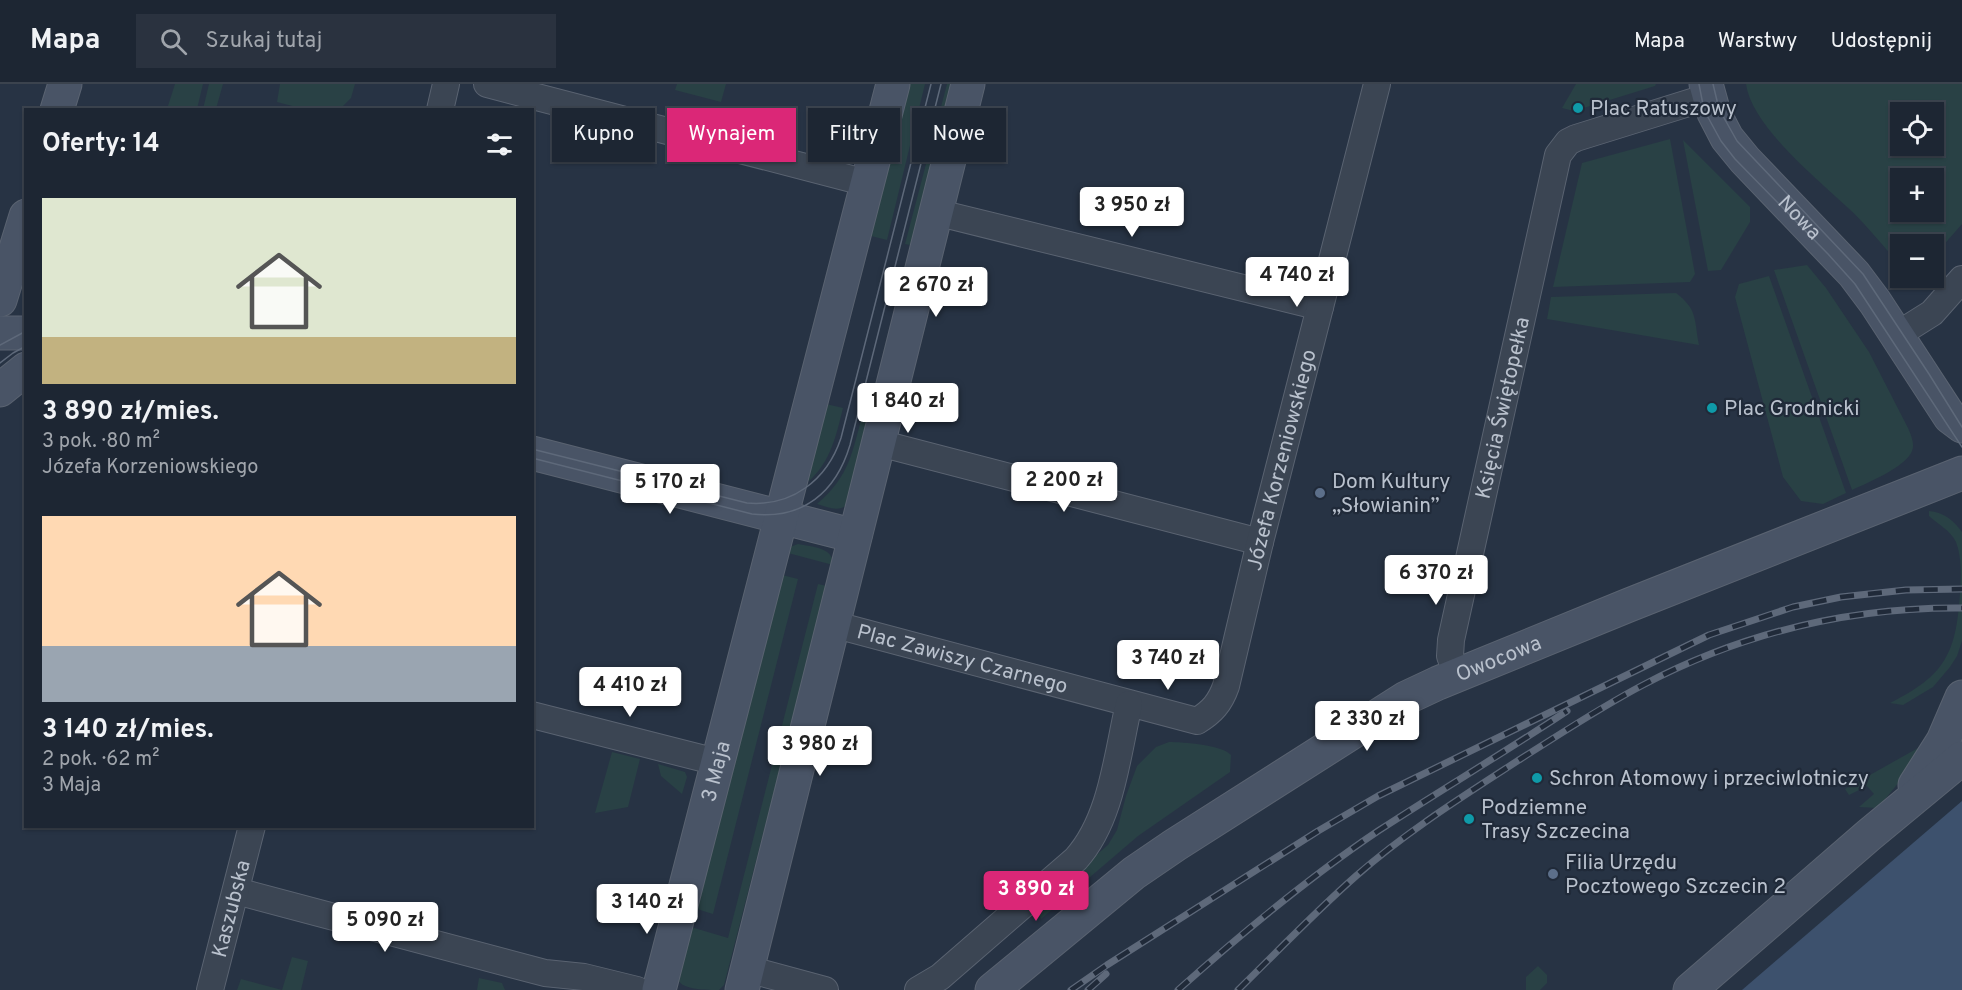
<!DOCTYPE html>
<html lang="pl">
<meta charset="utf-8">
<style>
body{margin:0;font-family:Overpass,sans-serif;background:#2a323f;color:#f1f3f6;height:100vh;display:flex;flex-direction:column;font-size:22px;white-space:nowrap}
*{box-sizing:border-box;margin:0}
p{font-size:20px;color:#a0a5ac}
.icon{flex:none;width:33px;height:33px;fill:none;stroke:currentColor;stroke-width:2;stroke-linecap:round;stroke-linejoin:round}
.map{position:relative;flex:1;overflow:hidden}
.sheet{position:absolute;left:24px;top:24px;width:510px;height:720px;display:flex;flex-direction:column;background:#1d2633;border-radius:0px;box-shadow:0 2px 4px #0004,0 0 0 2px #3b434e}
.sheet>*{flex:none}
.guide{position:absolute;left:552px;top:24px;width:570px;height:54px;display:flex;gap:12px}
.buttons{position:absolute;left:1890px;top:18px;display:grid;gap:12px}
.buttons a{display:grid;place-items:center;width:54px;height:54px;border-radius:0px;background:#1d2633;box-shadow:0 2px 4px #0004,0 0 0 2px #3b434e;font-size:30px}
.price{position:absolute;translate:-50% -51px;padding:0 14px;border-radius:6px;background:#fff;color:#222;font-size:20px;line-height:39px;filter:drop-shadow(0 2px 3px #0008)}
.price::after{content:'';position:absolute;left:50%;top:36px;width:18px;height:14px;margin-left:-9px;background:inherit;clip-path:polygon(0 0,100% 0,50% 100%)}
.price.selected{background:#db2777;color:#fff}
ul{padding:0;list-style:none}
li{display:grid;align-content:center;gap:12px;height:318px;padding:0 18px}
li span{display:grid;place-items:center;height:186px;border-radius:0px;color:#555}
li>.icon{margin-inline-start:auto}
span .icon{width:108px;height:108px;fill:#fffc;stroke-width:1}
li b{font-size:26px}
h2{display:flex;justify-content:space-between;align-items:center;height:72px;padding:0 18px;font-size:26px}
.tag{padding:0 21px;border-radius:0px;background:#1d2633;box-shadow:0 2px 4px #0004,0 0 0 2px #3b434e;font-size:21px;line-height:54px}
.tag.selected{background:#db2777;color:#fff}
header{display:flex;align-items:center;gap:36px;box-sizing:border-box;height:84px;padding:0 30px;background:#1d2633;border-bottom:2px solid #3b434e}
header strong{font-size:28px}
nav{display:flex;gap:33px;margin-inline-start:auto;font-size:21px}
.search{width:420px;height:54px;background:#2a323f;display:flex;align-items:center;gap:15px;box-sizing:border-box;padding:0 21px;border-radius:0px;color:#a0a5ac;font-size:22px}
.map>svg:first-child{display:block}
.green{fill:#294145;fill-rule:evenodd}
.water{fill:#3d516d}
.lines{fill:none;stroke-linecap:round;stroke-linejoin:round}
.street-casing{stroke:#5a6371;stroke-width:28}
.secondary-casing{stroke:#5a6371;stroke-width:35}
.street{stroke:#3b4553;stroke-width:26}
.secondary{stroke:#495466;stroke-width:33}
.tram{stroke:#5e697a;stroke-width:1.5}
.rail-casing{stroke:#5e697a;stroke-width:7}
.rail{stroke:#202a39;stroke-width:4.5;stroke-dasharray:14;stroke-linecap:butt}
.culture-dot{fill:#0f9aa8;stroke:#202a39;stroke-width:2}
.service-dot{fill:#5c6f8a;stroke:#202a39;stroke-width:2}
.labels{text-anchor:middle;stroke-width:4.5;stroke-linejoin:round;paint-order:stroke}
.poi-label{font-size:21px;fill:#b9c1cd;stroke:#202a39;text-anchor:start}
.street-label{font-size:21px;fill:#b9c1cd;stroke:#202a39}
</style>
<header>
<strong>Mapa</strong>
<div class="search"><svg class="icon" aria-label="search" viewBox="0 0 24 24"><circle cx="10" cy="10" r="6"/><path d="M15 15l6 6"/></svg>Szukaj tutaj</div>
<nav><a>Mapa</a><a>Warstwy</a><a>Udostępnij</a></nav>
</header>
<div class="map">
<svg width="1962" height="906" viewBox="0 0 1962 906">
<rect width="100%" height="100%" fill="#273344"/>
<g class="green">
<path d="M 175,0 L 203,0 L 197,25 L 167,25 Z"/>
<path d="M 209,0 L 223,0 L 216,25 L 203,25 Z"/>
<path d="M 280,0 L 355,0 L 351,14 L 340,25 L 304,25 L 277,18 Z"/>
<path d="M 677,0 L 726,0 L 721,18 L 675,6 Z"/>
<path d="M 909,0 L 925,0 L 887,156 L 871,152 Z"/>
<path d="M 947,0 L 957,0 L 915,162 L 905,160 Z"/>
<path d="M 1576,0 L 1656,0 L 1655,2 L 1574,27 L 1562,24 Z"/>
<path d="M 1746,0 L 1962,0 L 1962,140 L 1934,172 L 1934,160 L 1900,160 L 1900,177 L 1897,177 C 1880,159 1865,139 1847,123 C 1817,94 1752,43 1746,0 ZM 1900,28 L 1934,28 L 1934,62 L 1900,62 ZM 1900,94 L 1934,94 L 1934,128 L 1900,128 Z"/>
<path d="M 1670,55 L 1695,190 L 1690,198 L 1553,203 L 1582,79 Z"/>
<path d="M 1683,56 L 1750,123 L 1750,138 L 1721,186 L 1708,187 Z"/>
<path d="M 1807,181 L 1826,204 L 1869,268 L 1908,344 C 1911,351 1915,360 1912,367 C 1906,383 1867,399 1852,406 L 1774,186 Z"/>
<path d="M 1769,192 L 1846,409 L 1823,420 L 1801,417 L 1783,393 L 1735,213 L 1739,200 Z"/>
<path d="M 1676,209 C 1698,226 1694,235 1699,261 L 1547,235 L 1551,213 Z"/>
<path d="M 826,320 L 843,324 C 836,352 831,377 809,397 L 807,396 Z"/>
<path d="M 863,329 L 872,332 L 848,420 C 838,429 828,423 817,420 C 850,392 852,368 863,329 Z"/>
<path d="M 1929,427 C 1944,428 1954,437 1962,448 L 1962,557 L 1957,572 L 1950,583 L 1933,603 L 1903,621 L 1890,619 C 1946,591 1956,569 1960,509 C 1961,492 1962,474 1956,458 C 1950,446 1939,441 1929,432 Z"/>
<path d="M 798,460 C 812,463 834,463 833,481 L 788,469 L 790,463 Z"/>
<path d="M 782,491 L 798,495 L 713,830 L 697,825 Z"/>
<path d="M 818,500 L 827,502 L 724,901 L 719,906 C 707,906 683,906 678,896 L 691,843 L 728,854 Z"/>
<path d="M 1169,658 C 1183,658 1222,661 1231,671 L 1230,688 L 1138,752 L 1041,835 L 1035,824 L 1108,761 L 1117,746 L 1126,712 L 1137,682 L 1156,663 Z"/>
<path d="M 1918,664 L 1920,665 L 1908,687 L 1878,724 L 1859,723 L 1874,710 L 1867,702 L 1849,711 L 1845,705 Z"/>
<path d="M 612,668 L 640,675 L 628,723 L 595,729 Z"/>
<path d="M 658,680 L 685,688 L 687,693 L 682,710 L 661,692 Z"/>
<path d="M 292,873 L 308,877 L 301,906 L 282,906 Z"/>
<path d="M 1538,882 L 1547,891 L 1547,899 L 1540,906 L 1526,906 L 1526,893 Z"/>
<path d="M 479,894 L 502,899 L 505,906 L 477,906 Z"/>
<path d="M 241,895 L 282,906 L 237,906 Z"/>
</g>
<path class="water" d="M 1962,717 L 1962,906 L 1742,906 Z"/>
<g class="lines">
<g class="street-casing">
<g id="street">
<path d="M 487,0 L 867,99"/>
<path d="M 440,26 L 446,0"/>
<path d="M 935,128 L 1320,223"/>
<path d="M 1897,251 L 1932,229 L 1962,195"/>
<path d="M 879,359 L 1260,458"/>
<path id="s1" d="M 832,540 L 1197,637 C 1212,628 1220,619 1226,602 L 1260,458 L 1377,0"/>
<path id="s2" d="M 1457,591 L 1450,572 L 1451,556 L 1558,71 L 1568,58 L 1576,54 L 1708,13"/>
<path d="M 532,631 L 717,678"/>
<path d="M 236,807 L 545,889 L 584,893 L 637,906"/>
<path d="M 747,885 L 825,906"/>
<path id="s3" d="M 210,906 L 252,742"/>
<path d="M 918,906 L 940,893 L 1076,775 C 1112,735 1117,671 1129,620"/>
</g>
</g>
<g class="secondary-casing">
<g id="secondary">
<path id="s4" d="M 1706,0 L 1714,29 L 1727,54 L 1745,76 L 1854,190 L 1875,218 L 1950,333 L 1962,342"/>
<path d="M 57,26 L 65,0"/>
<path d="M 0,216 L 26,132"/>
<path d="M 0,249 L 26,249"/>
<path d="M 0,306 L 26,285"/>
<path d="M 532,369 L 855,452"/>
<path d="M 1915,701 L 1943,657 L 1962,613"/>
<path id="s5" d="M 659,906 L 893,0"/>
<path d="M 742,906 L 968,0"/>
<path id="s6" d="M 992,906 L 1134,789 L 1175,761 L 1406,614 L 1438,599 L 1629,521 L 1962,389"/>
<path d="M 1690,906 L 1869,751 L 1962,674"/>
</g>
</g>
<use href="#street" class="street"/>
<use href="#secondary" class="secondary"/>
<g class="tram">
<path d="M 1699,0 L 1704,26 L 1721,57 L 1735,75 L 1828,170 L 1855,200 L 1962,363"/>
<path d="M 1713,0 L 1719,25 L 1737,57 L 1863,190 L 1929,290 L 1962,343"/>
<path d="M 0,261 L 26,247"/>
<path d="M 0,279 L 13,269 L 26,262"/>
<path d="M 532,365 L 747,419 C 792,423 827,396 841,354 L 931,0"/>
<path d="M 532,374 L 752,430 C 803,436 836,408 850,361 L 941,0"/>
</g>
<g class="rail-casing">
<g id="rail">
<path d="M 1071,906 L 1107,881 L 1318,747 L 1378,712 L 1709,551 L 1793,523 L 1841,513 L 1906,506 L 1962,505"/>
<path d="M 1088,906 L 1106,890"/>
<path d="M 1178,906 C 1242,849 1308,794 1378,747 C 1441,706 1505,668 1567,627"/>
<path d="M 1238,906 C 1277,868 1315,828 1356,792 C 1407,747 1465,711 1522,674 C 1562,649 1601,623 1643,601 C 1742,549 1850,523 1962,524"/>
</g>
</g>
<use href="#rail" class="rail"/>
</g>
<g class="culture-dot">
<circle cx="1578" cy="24" r="6"/>
<circle cx="1712" cy="324" r="6"/>
<circle cx="1537" cy="694" r="6"/>
<circle cx="1469" cy="735" r="6"/>
</g>
<g class="service-dot">
<circle cx="1320" cy="409" r="6"/>
<circle cx="1553" cy="790" r="6"/>
</g>
<g class="labels">
<g class="poi-label">
<text x="1590" y="31">Plac Ratuszowy</text>
<text x="1724" y="331">Plac Grodnicki</text>
<text x="1332" y="404">Dom Kultury<tspan x="1332" dy="24">„Słowianin”</tspan></text>
<text x="1549" y="701">Schron Atomowy i przeciwlotniczy</text>
<text x="1481" y="730">Podziemne<tspan x="1481" dy="24">Trasy Szczecina</tspan></text>
<text x="1565" y="785">Filia Urzędu<tspan x="1565" dy="24">Pocztowego Szczecin 2</tspan></text>
</g>
<g class="street-label">
<text dy="7" stroke="none"><textPath href="#s4" startOffset="166">Nowa</textPath></text>
<text dy="7" stroke="none"><textPath href="#s2" startOffset="274">Księcia Świętopełka</textPath></text>
<text dy="7" stroke="none"><textPath href="#s1" startOffset="657">Józefa Korzeniowskiego</textPath></text>
<text dy="7" stroke="none"><textPath href="#s1" startOffset="135">Plac Zawiszy Czarnego</textPath></text>
<text dy="7" stroke="none"><textPath href="#s6" startOffset="608">Owocowa</textPath></text>
<text dy="7" stroke="none"><textPath href="#s5" startOffset="226">3 Maja</textPath></text>
<text dy="7" stroke="none"><textPath href="#s3" startOffset="84">Kaszubska</textPath></text>
</g>
</g>
</svg>
<div class="buttons">
<a><svg class="icon" aria-label="locate" viewBox="0 0 24 24"><circle cx="12" cy="12" r="6"/><path d="M12 2v4M12 18v4M2 12h4M18 12h4"/></svg></a>
<a>+</a>
<a>−</a>
</div>
<b class="price" style="left:1132px;top:154px">3 950 zł</b>
<b class="price" style="left:1297px;top:224px">4 740 zł</b>
<b class="price" style="left:936px;top:234px">2 670 zł</b>
<b class="price" style="left:908px;top:350px">1 840 zł</b>
<b class="price" style="left:1064px;top:429px">2 200 zł</b>
<b class="price" style="left:670px;top:431px">5 170 zł</b>
<b class="price" style="left:1436px;top:522px">6 370 zł</b>
<b class="price" style="left:1168px;top:607px">3 740 zł</b>
<b class="price" style="left:630px;top:634px">4 410 zł</b>
<b class="price" style="left:1367px;top:668px">2 330 zł</b>
<b class="price" style="left:820px;top:693px">3 980 zł</b>
<b class="price selected" style="left:1036px;top:838px">3 890 zł</b>
<b class="price" style="left:647px;top:851px">3 140 zł</b>
<b class="price" style="left:385px;top:869px">5 090 zł</b>
<div class="guide">
<a class="tag">Kupno</a>
<a class="tag selected">Wynajem</a>
<a class="tag">Filtry</a>
<a class="tag">Nowe</a>
</div>
<section class="sheet">
<h2>Oferty: 14<svg class="icon" aria-label="filters" viewBox="0 0 24 24"><path d="M4 7h16M4 17h16"/><circle cx="9" cy="7" r="2"/><circle cx="15" cy="17" r="2"/></svg></h2>
<ul>
<li><span style="background:linear-gradient(#dfe7d0 75%,#c2b280 0)"><svg class="icon" aria-label="home" viewBox="0 0 24 24"><path d="M3 11l9-7 9 7M6 9v11h12V9"/></svg></span><div><b>3 890 zł/mies.</b><p>3 pok. · 80 m²</p><p>Józefa Korzeniowskiego</p></div></li>
<li><span style="background:linear-gradient(#ffd9b3 70%,#9aa5b1 0)"><svg class="icon" aria-label="home" viewBox="0 0 24 24"><path d="M3 11l9-7 9 7M6 9v11h12V9"/></svg></span><div><b>3 140 zł/mies.</b><p>2 pok. · 62 m²</p><p>3 Maja</p></div></li>
</ul>
</section>
</div>
